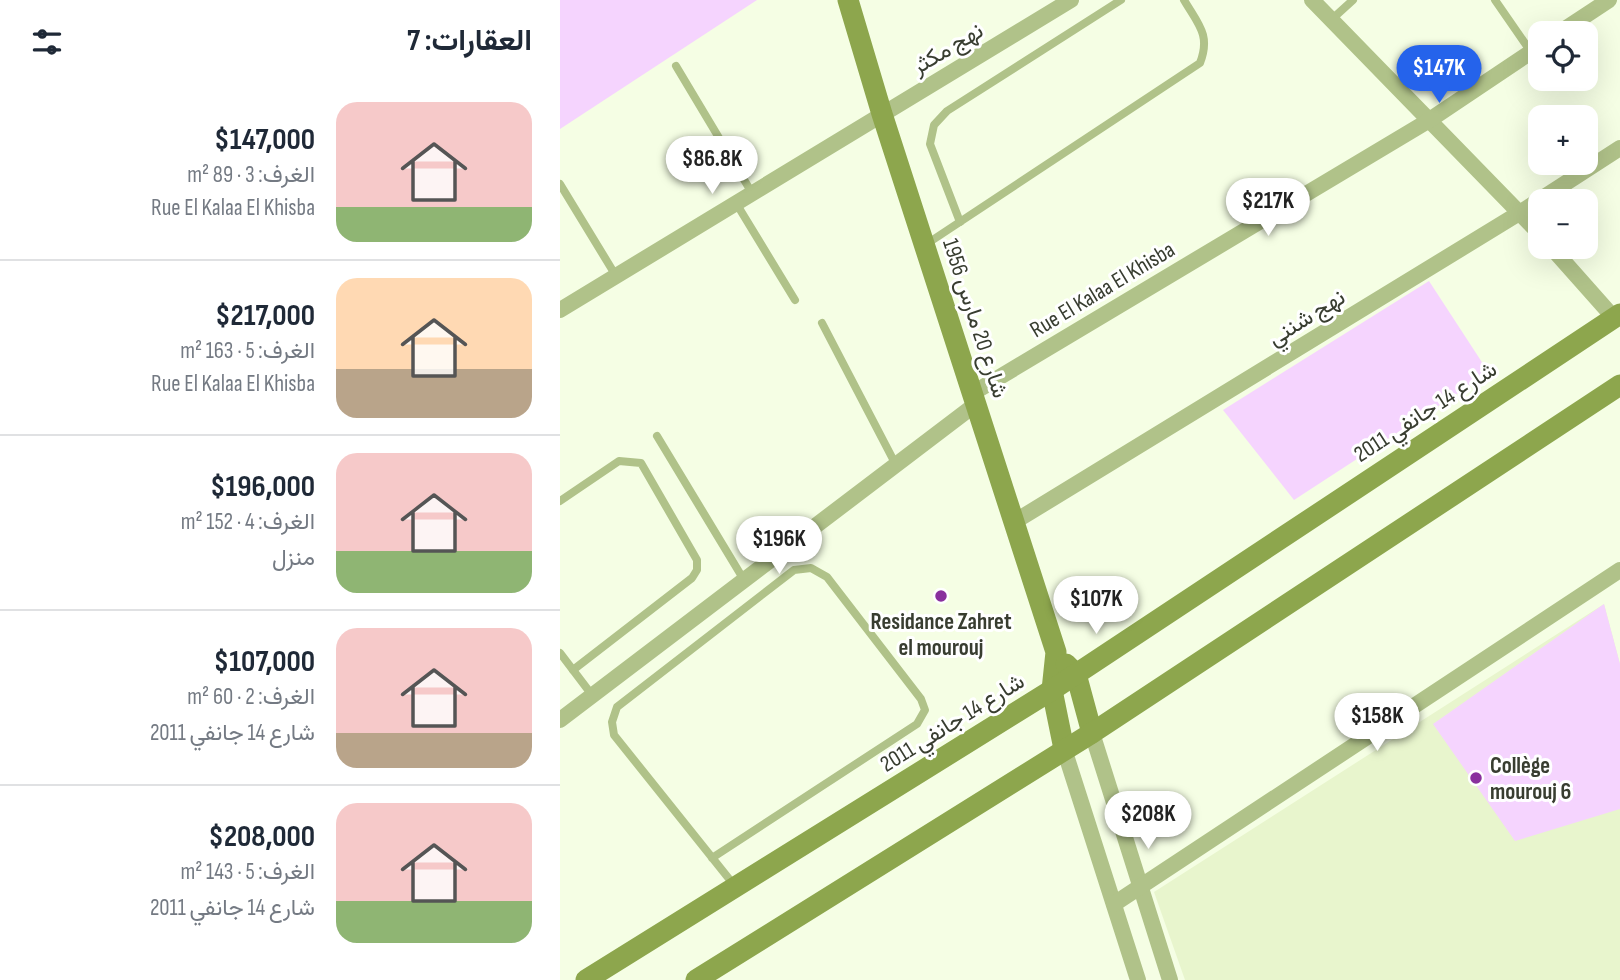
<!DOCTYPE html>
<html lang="ar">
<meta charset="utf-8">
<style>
body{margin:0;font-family:"Sofia Sans Condensed",Vazirmatn,sans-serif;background:#f2f2f3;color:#1f2937;direction:rtl;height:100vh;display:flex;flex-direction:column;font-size:26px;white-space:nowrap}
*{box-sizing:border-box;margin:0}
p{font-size:23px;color:#747a83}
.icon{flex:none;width:38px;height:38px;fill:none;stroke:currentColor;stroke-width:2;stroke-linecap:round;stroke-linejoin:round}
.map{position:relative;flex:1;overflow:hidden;direction:ltr}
.side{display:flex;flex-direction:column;background:#fff;width:560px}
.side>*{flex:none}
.buttons{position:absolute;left:968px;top:21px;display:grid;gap:14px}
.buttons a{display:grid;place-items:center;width:70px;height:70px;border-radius:14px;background:#fff;box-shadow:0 7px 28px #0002;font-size:35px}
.price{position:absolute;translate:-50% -60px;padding:0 16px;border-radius:24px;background:#fff;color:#222;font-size:23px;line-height:46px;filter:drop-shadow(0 2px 4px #0008)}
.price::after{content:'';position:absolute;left:50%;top:42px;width:21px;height:16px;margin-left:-10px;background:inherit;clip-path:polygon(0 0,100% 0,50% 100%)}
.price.active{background:#2563eb;color:#fff}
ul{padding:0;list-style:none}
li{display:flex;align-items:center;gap:21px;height:175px;padding:0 28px}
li+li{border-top:2px solid #e0e1e3}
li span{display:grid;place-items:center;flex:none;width:196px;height:140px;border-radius:21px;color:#555}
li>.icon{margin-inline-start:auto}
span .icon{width:84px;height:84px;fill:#fffc;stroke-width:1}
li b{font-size:30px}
h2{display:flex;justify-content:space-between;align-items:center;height:84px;padding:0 28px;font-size:30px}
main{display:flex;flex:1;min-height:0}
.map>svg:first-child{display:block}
.built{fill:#e8f5cd}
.green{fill:#f5d4fe}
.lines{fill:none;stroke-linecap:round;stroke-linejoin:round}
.lane{stroke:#b0c289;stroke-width:8}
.street{stroke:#b0c289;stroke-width:16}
.secondary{stroke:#8da64d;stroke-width:21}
.poi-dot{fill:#89309d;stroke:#fff;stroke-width:2.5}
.labels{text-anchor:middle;stroke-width:6;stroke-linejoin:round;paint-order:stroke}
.street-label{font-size:23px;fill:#383d30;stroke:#fff}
.poi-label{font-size:23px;font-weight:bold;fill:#383d30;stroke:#fff}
</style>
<main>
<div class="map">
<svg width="1060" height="980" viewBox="0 0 1060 980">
<rect width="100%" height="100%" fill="#f5fee4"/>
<path class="built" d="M 1044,604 L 1060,664 L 1060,980 L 625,980 L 594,892 Z"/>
<g class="green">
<path d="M 0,0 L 197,0 L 0,129 Z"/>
<path d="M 869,281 L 929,373 L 734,500 L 663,410 Z"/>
<path d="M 1044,604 L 1060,664 L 1060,809 L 955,841 L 873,724 Z"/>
</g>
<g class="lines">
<g class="lane">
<path d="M 935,0 L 971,52"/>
<path d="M 771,20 L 793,0"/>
<path d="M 116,66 L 192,193"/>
<path d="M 0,184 L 56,276"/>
<path d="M 176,203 L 235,300"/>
<path d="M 400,222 L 370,144 L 374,125 L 387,111 L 561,0"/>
<path d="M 365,245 L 640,63 C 651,35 638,24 624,0"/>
<path d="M 262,323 L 336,465"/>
<path d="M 97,436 L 184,580"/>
<path d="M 0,501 L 59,461 L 81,463 L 137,560 L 137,570 L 132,578 L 13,670"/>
<path d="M 0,653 L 32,695"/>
<path d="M 152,858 L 357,724 L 365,710 L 361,699 L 267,577 L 251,568 L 234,570 L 57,707 L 52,722 L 54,735 L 174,885"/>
</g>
<g class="street">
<path d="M 752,0 L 980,234"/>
<path d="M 999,33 L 1049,0"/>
<path d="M 991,247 L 1054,318"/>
<path d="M 0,310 L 511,0"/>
<path d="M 413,393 L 868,121 L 980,46"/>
<path d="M 454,522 L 961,212 L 1060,148"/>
<path d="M 0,720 L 416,404"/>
<path d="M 532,733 L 610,980"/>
<path d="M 504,749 L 578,980"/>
<path d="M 554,904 L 1060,570"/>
</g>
<g class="secondary">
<path d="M 288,0 L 322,114 L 496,652 L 492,690 L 504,749"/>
<path d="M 506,664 L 516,674 L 532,733"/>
<path d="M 26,980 L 492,690 L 1060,314"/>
<path d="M 136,980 L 532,733 L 1060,385"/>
</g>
</g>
<g class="poi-dot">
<circle cx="381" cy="596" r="7"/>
<circle cx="916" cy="778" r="7"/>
</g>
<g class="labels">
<g class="street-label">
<text transform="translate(387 48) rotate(-31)" y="8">نهج مكثر</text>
<text transform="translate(542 289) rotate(-31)" y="8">Rue El Kalaa El Khisba</text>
<text transform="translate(746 317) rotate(-32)" y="8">نهج شنني</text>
<text transform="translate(416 318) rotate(72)" y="8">شارع 20 مارس 1956</text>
<text transform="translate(865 411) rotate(-33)" y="8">شارع 14 جانفي 2011</text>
<text transform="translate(392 722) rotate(-32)" y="8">شارع 14 جانفي 2011</text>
</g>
<g class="poi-label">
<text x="381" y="629">Residance Zahret<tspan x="381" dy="26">el mourouj</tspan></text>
<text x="930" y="773" text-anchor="start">Collège<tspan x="930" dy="26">mourouj 6</tspan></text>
</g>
</g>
</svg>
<div class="buttons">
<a><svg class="icon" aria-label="locate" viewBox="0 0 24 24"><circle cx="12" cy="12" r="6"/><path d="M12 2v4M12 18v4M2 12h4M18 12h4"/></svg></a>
<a>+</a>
<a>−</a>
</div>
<b class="price active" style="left:879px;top:105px">$147K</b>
<b class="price" style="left:152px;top:196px">$86.8K</b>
<b class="price" style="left:708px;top:238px">$217K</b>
<b class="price" style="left:219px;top:576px">$196K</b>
<b class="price" style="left:536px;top:636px">$107K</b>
<b class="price" style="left:817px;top:753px">$158K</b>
<b class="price" style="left:588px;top:851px">$208K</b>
</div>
<section class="side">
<h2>العقارات: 7<svg class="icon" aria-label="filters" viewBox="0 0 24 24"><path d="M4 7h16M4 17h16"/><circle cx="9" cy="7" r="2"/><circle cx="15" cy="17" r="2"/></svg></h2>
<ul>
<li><span style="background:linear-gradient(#f6c9c9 75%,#8fb573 0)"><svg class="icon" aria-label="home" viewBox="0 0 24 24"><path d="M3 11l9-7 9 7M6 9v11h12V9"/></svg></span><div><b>$147,000</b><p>الغرف: 3 · 89 m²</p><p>Rue El Kalaa El Khisba</p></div></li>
<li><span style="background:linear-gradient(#ffd9b3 65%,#b9a48a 0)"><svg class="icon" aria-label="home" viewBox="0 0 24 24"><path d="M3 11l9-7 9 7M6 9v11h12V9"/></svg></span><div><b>$217,000</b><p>الغرف: 5 · 163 m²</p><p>Rue El Kalaa El Khisba</p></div></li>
<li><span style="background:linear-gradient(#f6c9c9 70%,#8fb573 0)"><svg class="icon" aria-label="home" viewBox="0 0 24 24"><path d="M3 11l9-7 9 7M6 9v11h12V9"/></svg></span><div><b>$196,000</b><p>الغرف: 4 · 152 m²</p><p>منزل</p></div></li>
<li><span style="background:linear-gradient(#f6c9c9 75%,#b9a48a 0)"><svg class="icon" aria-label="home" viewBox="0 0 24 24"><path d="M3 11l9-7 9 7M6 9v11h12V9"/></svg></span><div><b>$107,000</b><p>الغرف: 2 · 60 m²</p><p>شارع 14 جانفي 2011</p></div></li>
<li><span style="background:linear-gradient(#f6c9c9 70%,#8fb573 0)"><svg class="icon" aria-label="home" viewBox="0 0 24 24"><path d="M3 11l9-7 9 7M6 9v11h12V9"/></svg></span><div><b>$208,000</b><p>الغرف: 5 · 143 m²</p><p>شارع 14 جانفي 2011</p></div></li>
</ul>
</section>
</main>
